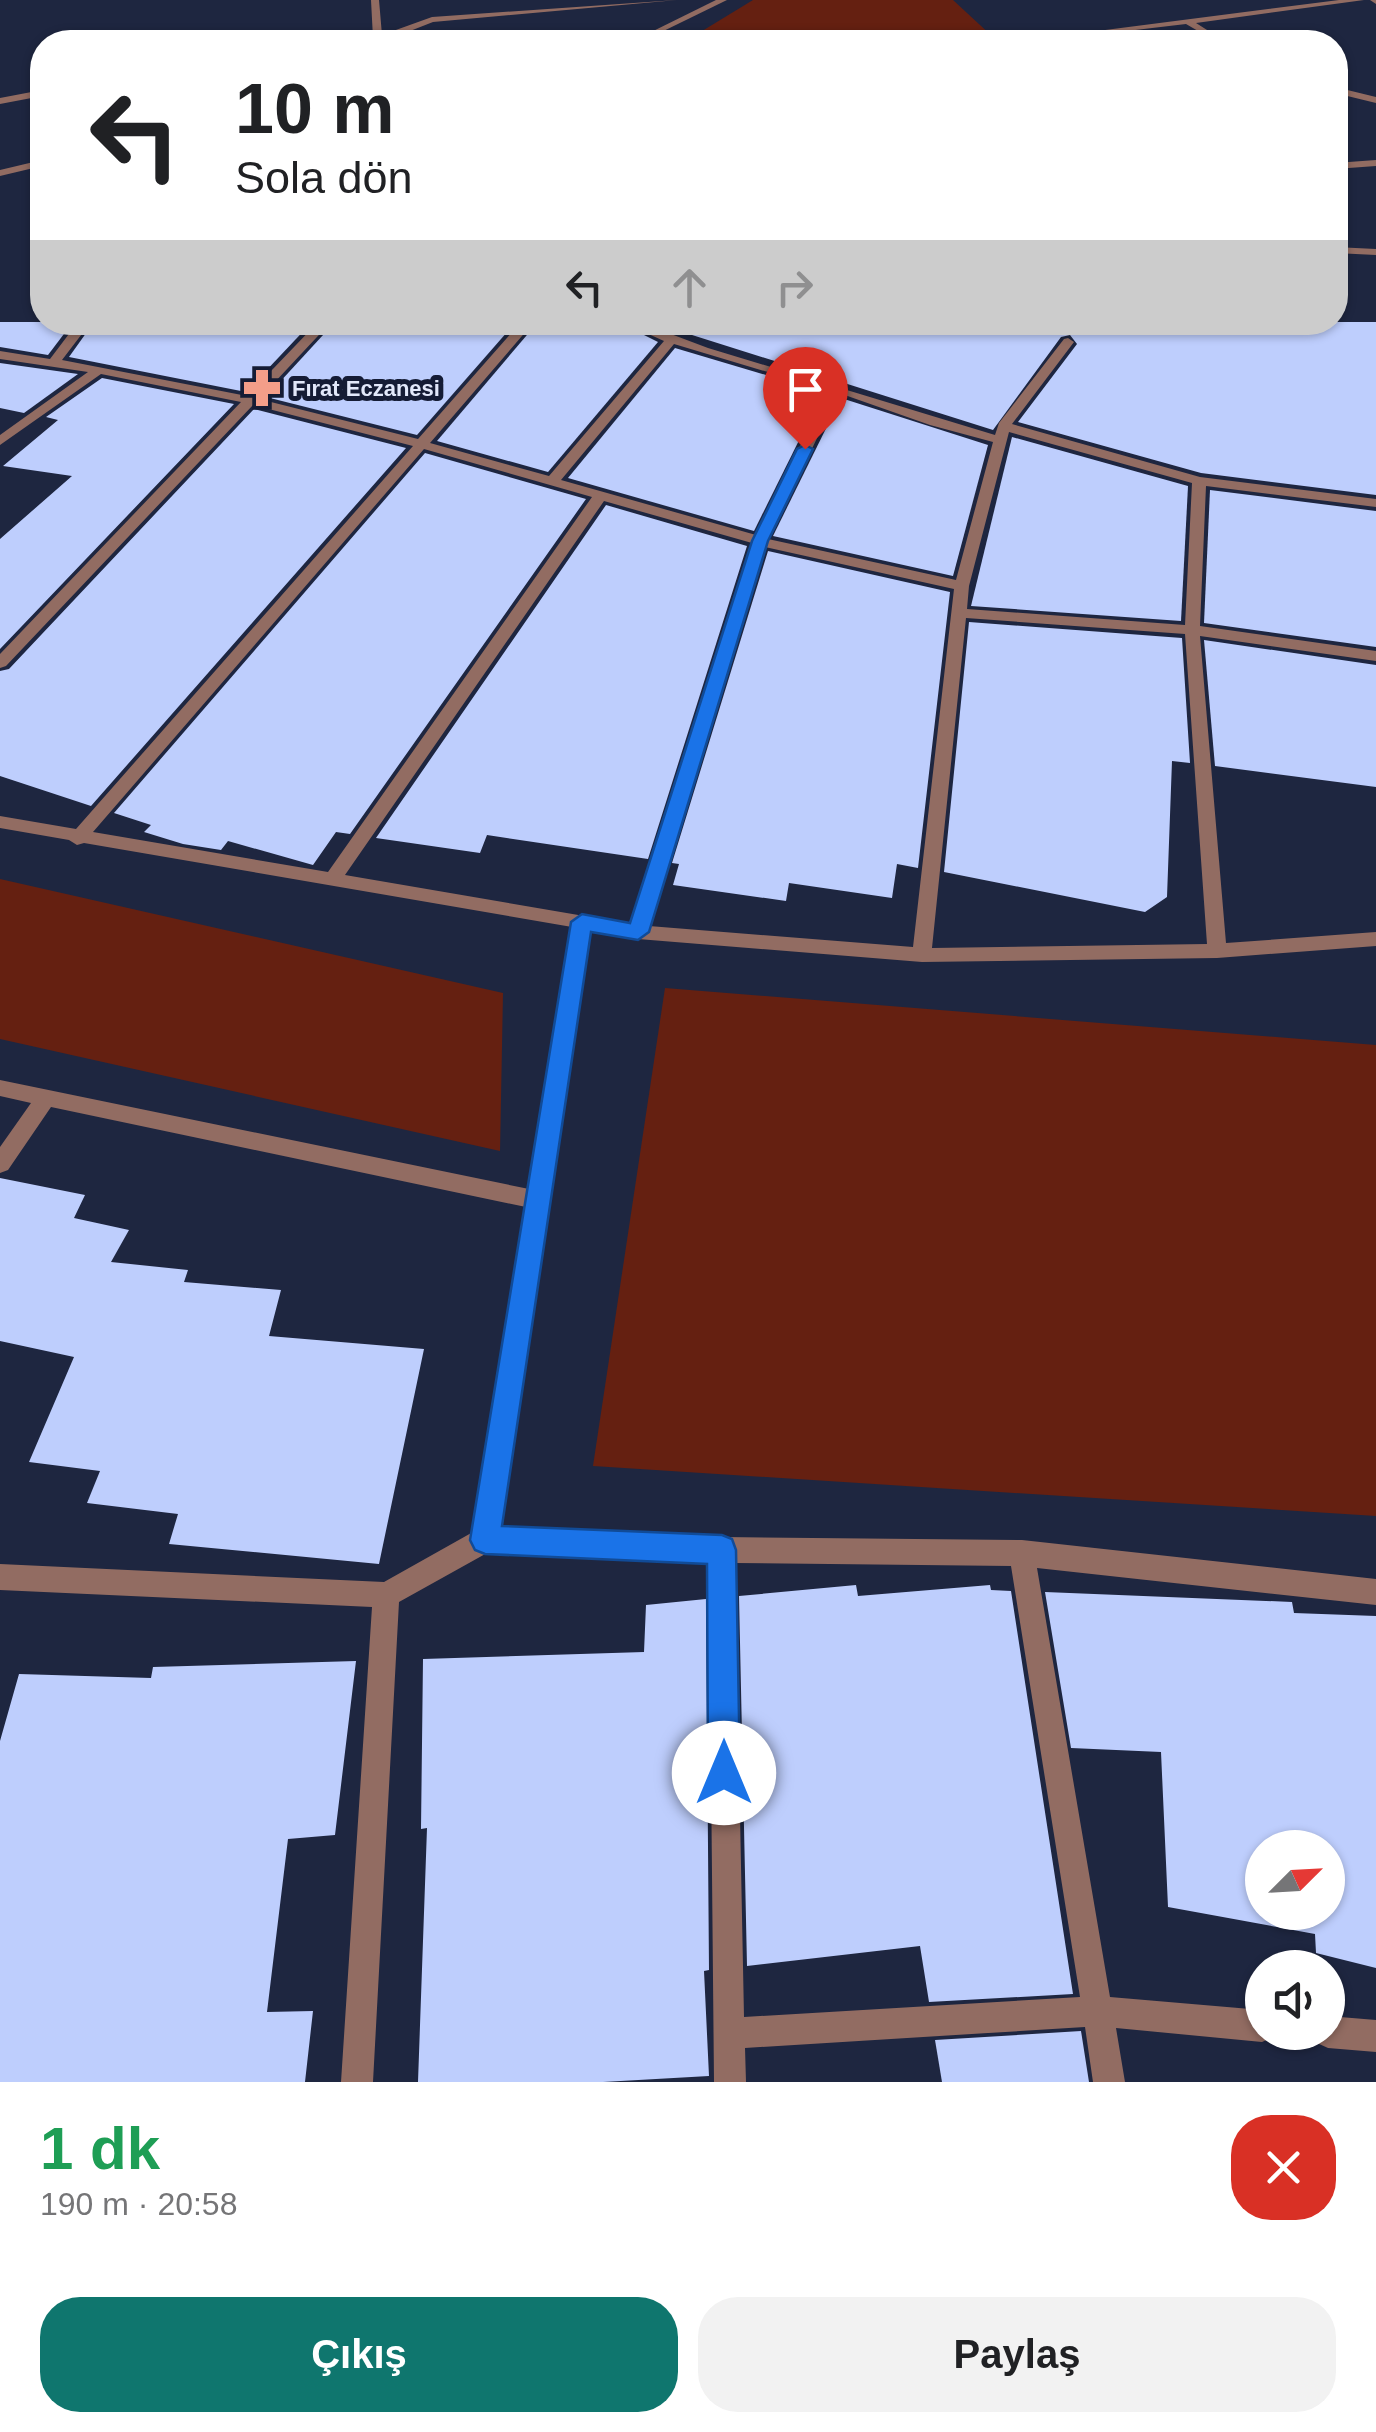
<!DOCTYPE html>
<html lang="tr">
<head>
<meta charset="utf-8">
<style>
	:root { --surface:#fff; --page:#f2f2f2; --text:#202124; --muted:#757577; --accent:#0f766e }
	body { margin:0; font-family:Arial,sans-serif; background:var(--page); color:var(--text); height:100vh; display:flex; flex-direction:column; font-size:38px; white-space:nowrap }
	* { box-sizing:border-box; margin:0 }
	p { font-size:32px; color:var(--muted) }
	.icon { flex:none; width:55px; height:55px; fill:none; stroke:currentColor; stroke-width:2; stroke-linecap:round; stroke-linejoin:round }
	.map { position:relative; height:2082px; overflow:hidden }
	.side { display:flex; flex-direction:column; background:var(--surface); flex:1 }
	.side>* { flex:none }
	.guide { position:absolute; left:30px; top:30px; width:1318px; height:305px; border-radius:40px; box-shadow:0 2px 8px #0004; background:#fff; color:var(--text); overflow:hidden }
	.needle { width:65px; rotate:66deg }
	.fabs { position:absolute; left:1245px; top:1830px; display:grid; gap:20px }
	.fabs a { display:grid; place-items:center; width:100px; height:100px; border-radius:50%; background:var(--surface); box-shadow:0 2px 8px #0004; font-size:50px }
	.pin { position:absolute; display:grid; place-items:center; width:85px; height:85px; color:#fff; margin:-102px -42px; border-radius:50% 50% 50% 0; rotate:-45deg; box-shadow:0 0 10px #0007 }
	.pin .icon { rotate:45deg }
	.me { position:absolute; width:110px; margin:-55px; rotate:0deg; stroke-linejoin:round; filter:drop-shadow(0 0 8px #0008) }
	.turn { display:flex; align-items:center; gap:35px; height:210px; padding:0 40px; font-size:45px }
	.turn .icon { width:130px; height:130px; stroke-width:2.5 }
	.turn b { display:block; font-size:70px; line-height:85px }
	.lanes { display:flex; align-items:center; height:95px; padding:0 40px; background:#0003; justify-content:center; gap:50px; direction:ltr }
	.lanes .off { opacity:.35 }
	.round { display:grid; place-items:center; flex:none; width:105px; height:105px; border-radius:40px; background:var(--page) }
	.head { display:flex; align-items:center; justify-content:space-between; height:170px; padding:0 40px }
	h1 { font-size:60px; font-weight:700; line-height:75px; color:#1e9e55 }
	.action { display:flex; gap:20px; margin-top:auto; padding:20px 40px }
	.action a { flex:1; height:115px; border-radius:40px; background:var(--accent); color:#fff; font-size:40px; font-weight:700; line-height:115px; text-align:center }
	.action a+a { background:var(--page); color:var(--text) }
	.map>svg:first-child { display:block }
	.green { fill:#652011 }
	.building { fill:#becefd; fill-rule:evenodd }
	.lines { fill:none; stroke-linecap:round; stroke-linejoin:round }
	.minor { fill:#926c62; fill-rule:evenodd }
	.tertiary { fill:#926c62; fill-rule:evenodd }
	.route { fill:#1a73e8; stroke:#114b97; stroke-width:2.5 }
	.labels { text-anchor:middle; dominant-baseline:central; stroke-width:10; stroke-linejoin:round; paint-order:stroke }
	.far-poi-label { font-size:22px; font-weight:bold; fill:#e2e8fa; stroke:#151c35; text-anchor:start }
</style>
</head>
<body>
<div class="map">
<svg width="1376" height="2082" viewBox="0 0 1376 2082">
	<rect width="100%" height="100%" fill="#1e2640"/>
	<g class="green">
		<polygon points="753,0 953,0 994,38 961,42 689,39"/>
		<polygon points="0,879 503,993 500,1151 0,1039"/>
		<polygon points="665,988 1376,1045 1376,1516 593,1466"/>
	</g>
	<g class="building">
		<polygon points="0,322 73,322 48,355 0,347"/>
		<polygon points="94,322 312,322 246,392 69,357"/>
		<polygon points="335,322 516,322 417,435 266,397"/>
		<polygon points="538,322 618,322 658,342 548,472 437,441"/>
		<polygon points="651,322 1376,322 1376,495 1201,473 1018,422 1077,344 1070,335 1061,337 993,430"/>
		<polygon points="675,348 823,392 754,531 568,478"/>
		<polygon points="0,363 78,374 24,413 0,408"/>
		<polygon points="102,378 234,404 0,649 0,539 72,476 3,466 58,420 46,417"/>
		<polygon points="841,398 988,445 953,576 773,536"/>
		<polygon points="254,409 406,448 91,806 0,776 0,671 9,669"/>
		<polygon points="1012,437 1188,486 1181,621 971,606"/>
		<polygon points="425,453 586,499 350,834 336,832 313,865 228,841 221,850 183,844 144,832 151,825 114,813"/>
		<polygon points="1210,490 1376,511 1376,647 1204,623"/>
		<polygon points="606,505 747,546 648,859 487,835 480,853 376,838"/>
		<polygon points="768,551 950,592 918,868 897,864 892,898 789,883 786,901 673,885 679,864 672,863"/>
		<polygon points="969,622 1182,638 1190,763 1172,761 1167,897 1145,912 944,872"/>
		<polygon points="1204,640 1376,665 1376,787 1215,766"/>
		<polygon points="0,1178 85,1195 74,1218 129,1230 111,1262 188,1270 184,1282 281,1290 269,1336 424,1349 379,1564 169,1544 178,1514 87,1503 100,1471 29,1462 74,1357 0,1341"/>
		<polygon points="856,1585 858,1596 990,1585 991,1590 1011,1591 1073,1994 929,2002 920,1946 747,1966 739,1596"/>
		<path d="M1045 1592 1292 1602 1294 1613 1376 1616V1968L1316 1953 1315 1934 1168 1907 1161 1752 1071 1748ZM1262 1848H1328V1912H1262Z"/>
		<polygon points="706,1599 709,1970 704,1971 709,2076 603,2082 418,2082 427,1828 421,1829 423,1659 644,1652 646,1605"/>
		<polygon points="356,1661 335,1835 288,1839 267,2012 313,2011 305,2082 0,2082 0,1741 19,1674 151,1678 153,1667"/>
		<polygon points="1081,2031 1089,2082 942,2082 935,2040"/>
	</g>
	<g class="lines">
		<g class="minor">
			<polygon points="371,0 379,0 382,35 432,17 677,0 433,22 382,42 368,42 373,38"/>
			<polygon points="716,0 727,0 641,42 631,42"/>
			<polygon points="1339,0 1364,0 1196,23 1226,42 1217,42 1186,24 1034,42 1012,42"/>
			<polygon points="1335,87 1376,97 1376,103 1335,93"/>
			<polygon points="42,90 42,96 0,104 0,98"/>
			<polygon points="42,160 42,166 0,176 0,170"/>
			<polygon points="1376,160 1376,166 1335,169 1335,163"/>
			<polygon points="1335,247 1376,249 1376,255 1335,253"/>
			<path d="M78 322H91L62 360 247 396 318 322H331L259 399 418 439 521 322H534L430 443 549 476 664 341 622 322H639L708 348 995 435 999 423 1064 339 1068 338 1074 342 1012 424 1200 477 1376 499V507L1206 486 1200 626 1376 651V661L1200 636 1226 943 1376 932V946L1217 958 922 962 638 939 590 931 500 1528 722 1537 1022 1540 1376 1579V1605L1037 1568 1110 1997 1262 2010V2032H1275L1273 2037 1262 2042 1116 2028 1125 2082H1093L1085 2027 745 2048 746 2082H714L709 1562 487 1553 399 1602 373 2082H341L372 1607 0 1590V1564L384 1582 473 1532 526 1207 51 1107 8 1170 0 1173V1147L31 1103 0 1096V1080L529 1189 572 927 84 843 77 845 69 840 0 828V816L76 829 413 446 253 405 6 666 0 668V654L241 402 101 374 0 445V435L88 372 0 359V351L50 359ZM674 344 828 390 756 535 561 480ZM839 393 930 425 993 442 956 580 768 539ZM1009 432 1192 483 1185 625 967 609 969 586ZM424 449 592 497 328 872 93 832ZM604 501 752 543 631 924 345 875ZM765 547 954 589 913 947 649 926ZM966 618 1185 634 1207 944 932 948ZM735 1563 1011 1566 1080 1997 744 2017Z"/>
			<polygon points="1328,2016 1376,2020 1376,2052 1328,2048 1317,2043 1313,2032 1328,2032"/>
		</g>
		<polygon class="tertiary" points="1370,0 1376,0 1376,4"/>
	</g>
	<polygon class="route" points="805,445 813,449 768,541 649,932 638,940 591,932 502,1526 722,1535 732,1539 736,1550 740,1773 735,1785 724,1789 713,1785 708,1773 707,1564 485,1554 475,1550 470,1540 571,922 582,914 630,923 752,541 797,449"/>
	<defs>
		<g id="pharmacy-bare" transform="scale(3)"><path d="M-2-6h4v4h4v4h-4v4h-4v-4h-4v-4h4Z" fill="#f49e89" stroke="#151c35" stroke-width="2.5" paint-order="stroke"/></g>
	</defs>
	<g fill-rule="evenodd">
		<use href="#pharmacy-bare" x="262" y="388"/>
	</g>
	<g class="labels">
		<g class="far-poi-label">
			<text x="292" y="388">Fırat Eczanesi</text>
		</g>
	</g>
</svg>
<div class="fabs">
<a><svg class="needle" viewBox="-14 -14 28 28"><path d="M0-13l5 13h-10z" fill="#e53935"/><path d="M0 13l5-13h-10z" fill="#757577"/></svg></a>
<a><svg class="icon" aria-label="sound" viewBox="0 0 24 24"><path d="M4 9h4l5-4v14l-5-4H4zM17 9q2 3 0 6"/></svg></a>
</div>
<div class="pin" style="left:805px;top:449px;background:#d93025"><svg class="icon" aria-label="arrive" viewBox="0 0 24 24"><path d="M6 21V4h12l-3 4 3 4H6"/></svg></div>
<svg class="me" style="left:724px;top:1773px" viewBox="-20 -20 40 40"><circle r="19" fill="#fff"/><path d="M0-13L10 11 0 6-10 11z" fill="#1a73e8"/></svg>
<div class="guide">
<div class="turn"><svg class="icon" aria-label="left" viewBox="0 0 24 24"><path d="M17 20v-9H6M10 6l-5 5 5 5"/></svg><div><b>10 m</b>Sola dön</div></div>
<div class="lanes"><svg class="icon" aria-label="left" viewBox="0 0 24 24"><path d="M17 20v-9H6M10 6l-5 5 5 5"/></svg><svg class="icon off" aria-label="ahead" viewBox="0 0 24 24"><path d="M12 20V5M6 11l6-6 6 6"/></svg><svg class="icon off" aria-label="right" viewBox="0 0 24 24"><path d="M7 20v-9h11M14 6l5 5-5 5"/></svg></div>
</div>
</div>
<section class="side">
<div class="head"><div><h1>1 dk</h1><p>190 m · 20:58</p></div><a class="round" style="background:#d93025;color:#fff"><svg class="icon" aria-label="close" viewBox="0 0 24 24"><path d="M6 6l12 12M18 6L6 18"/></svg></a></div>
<div class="action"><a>Çıkış</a><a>Paylaş</a></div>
</section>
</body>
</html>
